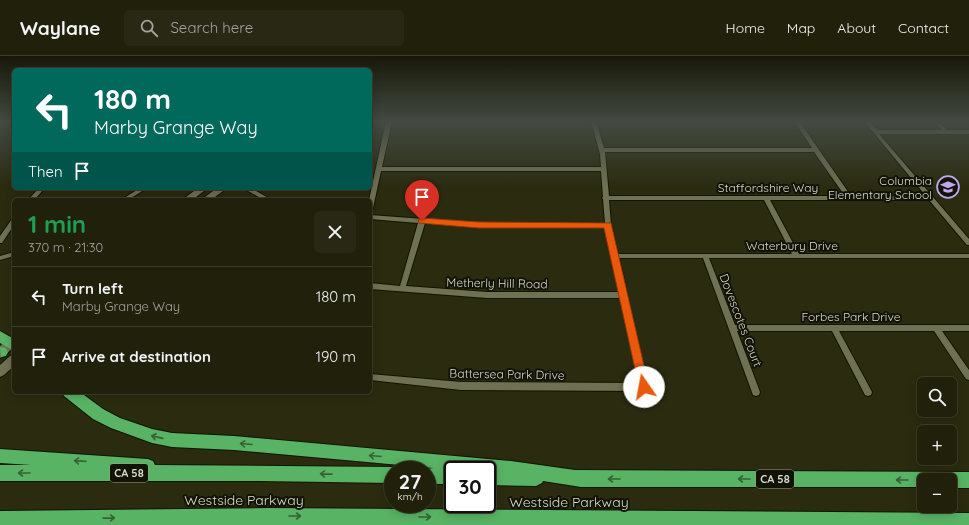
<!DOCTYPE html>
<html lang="en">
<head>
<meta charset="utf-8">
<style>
	:root { --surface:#20200b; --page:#282814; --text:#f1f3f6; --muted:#a2a39d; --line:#3d3e2c }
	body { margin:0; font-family:Quicksand,sans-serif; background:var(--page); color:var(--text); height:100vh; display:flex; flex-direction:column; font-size:15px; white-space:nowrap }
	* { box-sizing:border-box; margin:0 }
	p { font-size:13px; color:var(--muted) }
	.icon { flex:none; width:22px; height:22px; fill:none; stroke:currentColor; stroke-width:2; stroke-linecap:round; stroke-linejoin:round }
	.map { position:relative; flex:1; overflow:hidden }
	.panel { position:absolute; left:12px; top:142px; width:360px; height:196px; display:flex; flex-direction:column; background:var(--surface); border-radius:6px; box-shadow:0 2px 10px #0003,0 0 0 1px var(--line) }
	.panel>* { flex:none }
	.top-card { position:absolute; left:12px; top:12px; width:360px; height:122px; border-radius:6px; box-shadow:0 2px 10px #0003,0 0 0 1px var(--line); background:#00695c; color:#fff; overflow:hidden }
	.fabs { position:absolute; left:917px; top:321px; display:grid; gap:8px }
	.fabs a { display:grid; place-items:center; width:40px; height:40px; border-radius:6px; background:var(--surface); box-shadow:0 2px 10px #0003,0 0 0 1px var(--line); font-size:20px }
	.speed { position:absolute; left:384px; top:405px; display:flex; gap:8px; font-size:20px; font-weight:700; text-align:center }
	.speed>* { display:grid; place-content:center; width:52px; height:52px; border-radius:50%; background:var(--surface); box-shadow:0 2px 10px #0003,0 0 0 1px var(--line); line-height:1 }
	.speed small { font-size:10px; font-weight:400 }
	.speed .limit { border:2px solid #111; border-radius:6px; background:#fff; color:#111 }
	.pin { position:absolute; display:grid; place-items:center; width:34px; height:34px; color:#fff; margin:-41px -17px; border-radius:50% 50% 50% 0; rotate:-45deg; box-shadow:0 0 4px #0007 }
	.pin .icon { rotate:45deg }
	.me { position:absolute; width:44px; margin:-22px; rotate:348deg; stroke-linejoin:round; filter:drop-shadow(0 0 3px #0008) }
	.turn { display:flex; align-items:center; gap:14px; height:84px; padding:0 16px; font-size:18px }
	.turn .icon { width:52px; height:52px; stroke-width:2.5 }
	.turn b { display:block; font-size:28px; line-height:34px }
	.then { display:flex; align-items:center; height:38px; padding:0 16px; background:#0003; gap:8px; font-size:15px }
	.round { display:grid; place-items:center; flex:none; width:42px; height:42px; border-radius:6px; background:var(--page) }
	.summary { display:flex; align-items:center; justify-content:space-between; height:68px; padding:0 16px }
	h1 { font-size:24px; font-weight:700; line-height:30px; color:#1e9e55 }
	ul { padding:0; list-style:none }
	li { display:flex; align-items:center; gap:12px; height:60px; padding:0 16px; border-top:1px solid var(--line) }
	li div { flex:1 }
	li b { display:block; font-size:15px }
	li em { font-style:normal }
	header { display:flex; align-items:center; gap:24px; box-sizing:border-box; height:56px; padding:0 20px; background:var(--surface); border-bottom:1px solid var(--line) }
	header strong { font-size:19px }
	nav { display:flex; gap:22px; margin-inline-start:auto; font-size:14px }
	.search { width:280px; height:36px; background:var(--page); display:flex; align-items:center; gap:10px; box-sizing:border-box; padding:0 14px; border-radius:6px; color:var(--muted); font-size:15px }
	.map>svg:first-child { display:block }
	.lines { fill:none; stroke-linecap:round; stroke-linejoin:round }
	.minor-casing { stroke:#121400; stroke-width:2 }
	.secondary-casing { stroke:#121400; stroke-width:2 }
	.motorway-casing { stroke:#121400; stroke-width:2 }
	.minor { fill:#6e7152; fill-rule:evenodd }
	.secondary { fill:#6e7152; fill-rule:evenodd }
	.motorway { fill:#58b364; fill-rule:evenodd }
	.oneway { stroke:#356336 }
	.route { fill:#ea580c; stroke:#983908 }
	.labels { text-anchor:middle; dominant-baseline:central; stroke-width:4; stroke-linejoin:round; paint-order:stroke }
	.shield { fill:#121307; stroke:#9d9f90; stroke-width:1 }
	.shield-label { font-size:11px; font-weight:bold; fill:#d9dbcb }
	.poi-label { font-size:12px; fill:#d9dbcb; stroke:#121307; text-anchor:end }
	.street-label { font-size:12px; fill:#d9dbcb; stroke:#121307 }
	.near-street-label { font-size:14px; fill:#d9dbcb; stroke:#121307 }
</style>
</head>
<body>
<header>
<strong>Waylane</strong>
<div class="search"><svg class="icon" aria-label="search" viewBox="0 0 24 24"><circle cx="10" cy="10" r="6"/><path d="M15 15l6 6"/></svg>Search here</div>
<nav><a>Home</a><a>Map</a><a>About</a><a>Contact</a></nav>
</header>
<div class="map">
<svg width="969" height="469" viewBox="0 0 969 469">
	<rect width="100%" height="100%" fill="#2a2b0f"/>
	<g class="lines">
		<g class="minor-casing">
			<g id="minor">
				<path d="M386 65H392L382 111H601L600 98 591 65H596L604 92H812L794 65H799L851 140H926L864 65H869L877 74H942L933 65H938L947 74H969V78H879L969 183V189H967L929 144H770L799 198H969V202H709L735 269H969V275H942L969 314V324L966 323 934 275H839L872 336 871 339 868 340 865 339 832 275H737L760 336 759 339 756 340 753 339 703 202H619L648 331 647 333 644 335 461 334 370 324V318L461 326 639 327 621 242H487L370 233V227L400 230 418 167 370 163V159L479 167H605L603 143 602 142 603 141 601 115H381L373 152 370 154V144H369ZM605 96H814L845 140H609ZM609 144H764L792 198H618L611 169ZM425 167 479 171H605L619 236H487L406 230Z"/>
				<polygon points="39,132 45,132 34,144 28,144"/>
				<polygon points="140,132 147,132 128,144 121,144"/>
				<polygon points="243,132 251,132 272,144 264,144"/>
				<polygon points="14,162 14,169 2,187 0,187 0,180 12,163"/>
				<polygon points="14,196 14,200 0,204 0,200"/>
			</g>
		</g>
		<g class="secondary-casing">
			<g id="secondary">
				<polygon points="198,132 208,132 192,144 182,144"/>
				<polygon points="217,132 227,132 211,144 201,144"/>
				<polygon points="14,280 14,291 4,300 0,302 0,290 10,281"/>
				<polygon points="14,298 14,310 4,319 0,321 0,309 10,300"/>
			</g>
		</g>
		<g class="motorway-casing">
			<g id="motorway">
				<polygon points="0,275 14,283 14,295 0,287"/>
				<polygon points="0,291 6,292 8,296 6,300 1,301"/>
				<polygon points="62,336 80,336 103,353 120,362 152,373 172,377 234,380 511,405 575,414 969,416 969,432 950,432 950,424 924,424 924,431 581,431 543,425 542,427 536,430 487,429 487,414 453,414 453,428 427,428 427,414 423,414 433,412 234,394 172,391 152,387 111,372 93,363 64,340"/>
				<polygon points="0,393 148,403 153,405 155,409 393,411 399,414 393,414 393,427 259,425 0,425 0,409 31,409 0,407"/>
				<polygon points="268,452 969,457 969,469 0,469 0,455"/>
			</g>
		</g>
		<use href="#minor" class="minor"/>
		<use href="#secondary" class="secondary"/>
		<use href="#motorway" class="motorway"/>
	</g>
	<defs><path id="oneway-shaft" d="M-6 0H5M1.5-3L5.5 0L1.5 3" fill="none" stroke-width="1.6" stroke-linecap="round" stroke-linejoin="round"/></defs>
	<g class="oneway">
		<use href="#oneway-shaft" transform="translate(157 381) rotate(-167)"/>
		<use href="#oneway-shaft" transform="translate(246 388) rotate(-175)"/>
		<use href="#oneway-shaft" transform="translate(375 400) rotate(-175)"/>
		<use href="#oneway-shaft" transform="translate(80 405) rotate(-176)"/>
		<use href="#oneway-shaft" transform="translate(24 417) rotate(-180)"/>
		<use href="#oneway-shaft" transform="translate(326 418) rotate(-179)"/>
		<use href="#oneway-shaft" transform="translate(614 423) rotate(-180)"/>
		<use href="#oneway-shaft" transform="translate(744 423) rotate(-180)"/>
		<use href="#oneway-shaft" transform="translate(902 424) rotate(-180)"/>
		<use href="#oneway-shaft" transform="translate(295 460)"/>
		<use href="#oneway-shaft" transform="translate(425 461)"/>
		<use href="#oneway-shaft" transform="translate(109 462) rotate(-1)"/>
	</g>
	<linearGradient id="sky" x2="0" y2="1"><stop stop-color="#171808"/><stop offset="0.5" stop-color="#444a42"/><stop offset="1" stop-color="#444a42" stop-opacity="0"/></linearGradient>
	<rect width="969" height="131" fill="url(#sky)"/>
	<polygon class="route" points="422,162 479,166 611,167 649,331 648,334 644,336 640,334 639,331 604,172 479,172 419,167 418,165"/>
	<defs>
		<g id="school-ring" transform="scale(1.15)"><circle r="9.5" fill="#121307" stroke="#c4a7f1" stroke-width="1.5"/><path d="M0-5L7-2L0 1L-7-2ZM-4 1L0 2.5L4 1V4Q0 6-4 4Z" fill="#c4a7f1"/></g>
	</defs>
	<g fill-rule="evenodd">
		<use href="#school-ring" x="948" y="131"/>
	</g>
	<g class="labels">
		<g class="shield">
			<rect x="110" y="408" width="38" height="18" rx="3"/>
			<rect x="756" y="414" width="38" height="18" rx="3"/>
		</g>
		<g class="shield-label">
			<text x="129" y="417">CA 58</text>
			<text x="775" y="423">CA 58</text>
		</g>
		<g class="poi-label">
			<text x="932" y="124">Columbia<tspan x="932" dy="14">Elementary School</tspan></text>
		</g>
		<g class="street-label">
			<text x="768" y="131">Staffordshire Way</text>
			<text x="792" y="189">Waterbury Drive</text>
			<text transform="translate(497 227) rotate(1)">Metherly Hill Road</text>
			<text x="851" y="260">Forbes Park Drive</text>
			<text transform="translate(741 264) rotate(69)">Dovescotes Court</text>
			<text transform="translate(507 318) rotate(1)">Battersea Park Drive</text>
		</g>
		<g class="near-street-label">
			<text x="244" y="444">Westside Parkway</text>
			<text x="569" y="446">Westside Parkway</text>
		</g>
	</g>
</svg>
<div class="fabs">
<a><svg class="icon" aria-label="search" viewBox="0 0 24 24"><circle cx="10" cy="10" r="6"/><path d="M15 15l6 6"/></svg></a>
<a>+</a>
<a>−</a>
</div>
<div class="speed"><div>27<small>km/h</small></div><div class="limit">30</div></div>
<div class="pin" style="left:422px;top:165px;background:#d93025"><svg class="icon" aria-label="arrive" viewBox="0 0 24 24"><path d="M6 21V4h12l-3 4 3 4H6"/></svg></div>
<svg class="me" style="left:644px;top:331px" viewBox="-20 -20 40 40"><circle r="19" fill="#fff"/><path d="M0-13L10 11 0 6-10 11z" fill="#ea580c"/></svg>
<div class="top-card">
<div class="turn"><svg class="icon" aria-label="left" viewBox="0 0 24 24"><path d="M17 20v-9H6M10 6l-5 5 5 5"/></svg><div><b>180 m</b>Marby Grange Way</div></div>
<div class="then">Then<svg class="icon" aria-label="arrive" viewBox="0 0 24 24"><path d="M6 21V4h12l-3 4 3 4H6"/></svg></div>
</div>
<section class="panel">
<div class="summary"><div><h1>1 min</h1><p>370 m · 21:30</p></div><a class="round"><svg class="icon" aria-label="close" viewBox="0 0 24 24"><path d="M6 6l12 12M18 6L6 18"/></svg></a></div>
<ul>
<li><svg class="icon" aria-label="left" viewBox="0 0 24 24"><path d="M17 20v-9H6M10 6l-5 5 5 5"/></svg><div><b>Turn left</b><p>Marby Grange Way</p></div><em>180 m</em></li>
<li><svg class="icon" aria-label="arrive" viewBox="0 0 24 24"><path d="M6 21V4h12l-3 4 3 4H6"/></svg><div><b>Arrive at destination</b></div><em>190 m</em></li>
</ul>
</section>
</div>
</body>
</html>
